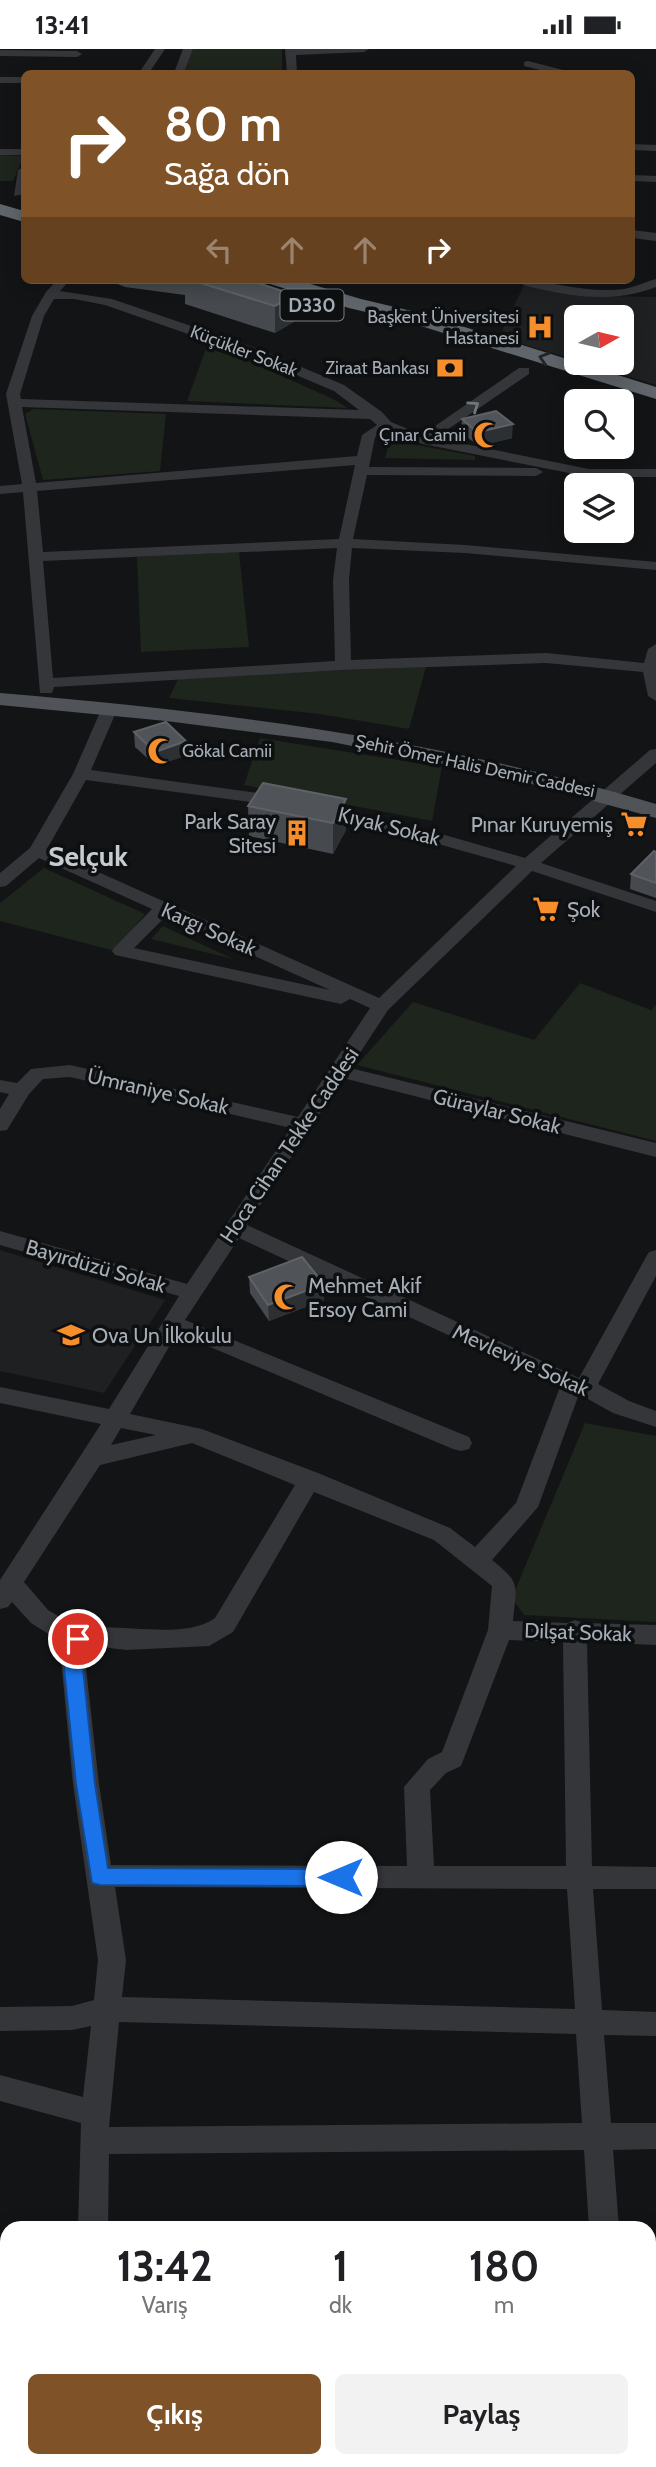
<!DOCTYPE html>
<html lang="tr">
<head>
<meta charset="utf-8">
<style>
	:root { --surface:#fff; --page:#f2f2f2; --text:#202124; --muted:#757577; --accent:#805227 }
	body { margin:0; font-family:Cabin,sans-serif; background:var(--page); color:var(--text); height:100vh; display:flex; flex-direction:column; font-size:26px; white-space:nowrap }
	* { box-sizing:border-box; margin:0 }
	p { font-size:23px; color:var(--muted) }
	.icon { flex:none; width:38px; height:38px; fill:none; stroke:currentColor; stroke-width:2; stroke-linecap:round; stroke-linejoin:round }
	.map { position:relative; flex:1; overflow:hidden }
	.drawer { position:absolute; left:0px; top:2172px; width:656px; height:247px; display:flex; flex-direction:column; background:var(--surface); border-radius:21px 21px 0 0; box-shadow:0 4px 18px #0003 }
	.drawer>* { flex:none }
	.banner { position:absolute; left:21px; top:21px; width:614px; height:214px; border-radius:10px; box-shadow:0 4px 18px #0003; background:#805227; color:#fff; overflow:hidden }
	.needle { width:46px; rotate:82deg }
	.fabs { position:absolute; left:564px; top:256px; display:grid; gap:14px }
	.fabs a { display:grid; place-items:center; width:70px; height:70px; border-radius:10px; background:var(--surface); box-shadow:0 4px 18px #0003; font-size:35px }
	.pin { position:absolute; display:grid; place-items:center; width:60px; height:60px; color:#fff; margin:-30px; border:4px solid #fff; border-radius:50%; box-shadow:0 2px 7px #0007 }
	.me { position:absolute; width:77px; margin:-38px; rotate:270deg; stroke-linejoin:round; filter:drop-shadow(0 0 5px #0008) }
	.turn { display:flex; align-items:center; gap:24px; height:147px; padding:0 28px; font-size:32px }
	.turn .icon { width:91px; height:91px; stroke-width:2.5 }
	.turn b { display:block; font-size:49px; line-height:60px }
	.lanes { display:flex; align-items:center; height:66px; padding:0 28px; background:#0003; justify-content:center; gap:35px; direction:ltr }
	.lanes .off { opacity:.35 }
	.eta { display:flex; justify-content:space-evenly; align-items:center; height:119px; text-align:center }
	.eta b { font-size:42px; font-weight:700; line-height:49px }
	.button { display:flex; gap:14px; margin-top:auto; padding:14px 28px }
	.button a { flex:1; height:80px; border-radius:10px; background:var(--accent); color:#fff; font-size:28px; font-weight:700; line-height:80px; text-align:center }
	.button a+a { background:var(--page); color:var(--text) }
	.status { display:flex; justify-content:space-between; align-items:center; height:49px; padding:0 35px; background:var(--surface); direction:ltr }
	.status svg { height:19px; fill:currentColor }
	.map>svg:first-child { display:block }
	.built { fill:#1f2022 }
	.green { fill:#1e251d }
	.lines { fill:none; stroke-linecap:round; stroke-linejoin:round }
	.minor { fill:#34363a; fill-rule:evenodd }
	.major { fill:#505459; fill-rule:evenodd }
	.highway { fill:#60656b; fill-rule:evenodd }
	.wall { fill:#46494d }
	.shaded-wall { fill:#2d3032 }
	.building { fill:#505458; stroke:#5e6267; stroke-width:2 }
	.oneway { stroke:#222427 }
	.oneway2 { stroke:#72777e }
	.route { fill:#1a73e8; stroke:#114b97; stroke-width:2 }
	.labels { text-anchor:middle; dominant-baseline:central; stroke-width:7; stroke-linejoin:round; paint-order:stroke }
	.far-poi-label { font-size:18px; fill:#a5adb6; stroke:#0e0f10; text-anchor:end }
	.far-street-label { font-size:18px; fill:#a5adb6; stroke:#0e0f10 }
	.shield { fill:#0e0f10; stroke:#787e84; stroke-width:2 }
	.shield-label { font-size:19px; font-weight:bold; fill:#a5adb6 }
	.poi-label { font-size:21px; fill:#a5adb6; stroke:#0e0f10; text-anchor:start }
	.street-label { font-size:21px; fill:#a5adb6; stroke:#0e0f10 }
	.district-label { font-size:28px; font-weight:bold; fill:#c6cbd2; stroke:#0e0f10 }
</style>
</head>
<body>
<div class="status"><b>13:41</b><svg viewBox="0 0 49 12"><path d="M0 12V9h3v3zM5 12V6h3v6zM10 12V3h3v9zM15 12V0h3v12zM26 1h20v11H26zM47 4h2v5h-2z"/></svg></div>
<div class="map">
<svg width="656" height="2418" viewBox="0 0 656 2418">
	<rect width="100%" height="100%" fill="#131415"/>
	<g class="built">
		<polygon points="524,236 603,247 656,248 656,336 582,313 621,313 621,268 576,268 576,311 499,288"/>
		<polygon points="0,1201 165,1251 104,1344 0,1322"/>
	</g>
	<g class="green">
		<polygon points="193,0 282,0 282,23 193,24 185,22"/>
		<polygon points="0,106 24,107 13,132 0,132"/>
		<polygon points="208,294 333,350 348,359 187,352"/>
		<polygon points="33,360 166,365 160,422 43,431 25,365"/>
		<polygon points="390,391 475,407 475,411 385,409"/>
		<polygon points="239,503 249,598 141,603 137,508"/>
		<polygon points="426,618 409,680 320,665 169,649 179,628"/>
		<polygon points="260,689 442,718 432,772 244,736"/>
		<polygon points="44,819 145,865 115,902 0,872 0,854"/>
		<polygon points="163,877 233,910 151,890"/>
		<polygon points="580,934 651,961 656,956 656,1092 357,1016 413,953 534,991"/>
		<polygon points="585,1374 656,1387 656,1573 524,1566 512,1549"/>
	</g>
	<g class="lines">
		<g class="minor">
			<polygon points="155,0 165,0 149,24 139,24"/>
			<polygon points="183,0 193,0 184,24 174,24"/>
			<polygon points="285,0 369,0 364,3 296,6 297,24 287,24"/>
			<polygon points="0,1 77,2 82,5 77,8 0,7"/>
			<polygon points="528,12 567,22 568,24 552,24 524,17 524,13"/>
			<rect x="0" y="28" width="24" height="6"/>
			<polygon points="632,95 656,96 656,102 632,101"/>
			<rect x="0" y="100" width="24" height="6"/>
			<polygon points="24,118 24,145 14,147 18,121"/>
			<polygon points="632,126 656,127 656,133 632,132"/>
			<polygon points="632,181 656,184 656,192 632,189"/>
			<path d="M656 230V238C618 253 579 249 540 240 531 238 521 236 514 231 551 231 586 245 624 240 635 238 645 233 656 230Z"/>
			<path d="M57 231H70L60 242 112 250 261 301 344 336 382 363 391 373 422 386 519 319H529V325L435 389 589 420H656V428H576L569 424 423 395 387 381 375 388 369 418 536 419 543 423 536 427 367 426 353 490 465 496 656 513V521L465 504 352 499 349 531 351 611 546 604 644 614 648 600 656 595V652L648 647 643 623 546 614 343 621 54 638 52 644H40L23 443 0 445V437L22 435 6 345 32 267 46 243ZM54 250H74L105 256 251 307 334 342 359 361 21 350 20 345 44 267ZM22 358 370 370 377 376 362 386 357 407 36 434ZM355 416 339 490 43 503 37 442ZM337 499 333 531 335 612 53 629 43 512Z"/>
			<path d="M109 656 117 661 91 721 280 747 289 752 280 757 86 731 47 800 379 949 516 817 399 784 312 764 309 760 312 756 318 755 410 776 525 809 650 701 656 700V714L541 814 656 852V863L532 822 388 961 350 1019 656 1094V1108L343 1029 247 1176 579 1329 646 1208 649 1203 656 1201V1227L598 1335 629 1352 656 1362V1378L613 1364 579 1345 538 1458 492 1511C522 1535 516 1536 513 1572L568 1574 575 1571 583 1574 656 1576V1596L587 1593 592 1817 656 1818V1840H593L602 1961 656 1963V1987L604 1986 611 2074H656V2100L613 2101 619 2179H589L584 2101 109 2105 108 2179H78L81 2074 0 2052V2026L83 2048 91 1977 72 1981 0 1982V1958L72 1957 94 1951 98 1911 73 1735 60 1600 63 1594 31 1574 12 1553 8 1558 0 1560V1531L101 1375 0 1354V1338L109 1360 179 1247 0 1196V1182L187 1235 291 1079 70 1028 43 1030 29 1045 7 1081 0 1082V1060L9 1045 0 1043V1031L17 1034 31 1020 70 1016 298 1068 370 959 350 950 341 955 115 906 112 902 115 898 152 860 39 809 6 837 0 838V824L30 799 73 725 101 661ZM166 867 330 941 134 899ZM239 1189 560 1338 516 1454 475 1498 450 1479 318 1424 202 1380 130 1365 177 1284 453 1400 461 1402 469 1400 472 1394 469 1388 185 1271ZM121 1379 156 1386 111 1396ZM192 1394 295 1436 215 1569C184 1592 118 1573 80 1580L48 1561 24 1533 100 1416ZM314 1443 434 1491 492 1537 488 1581 442 1703 428 1710 404 1738 407 1817 111 1816 99 1735 84 1601 94 1597 126 1601 209 1597 233 1583ZM509 1591 563 1593 566 1817H434L430 1741 446 1724 461 1717ZM115 1838 567 1840 575 1960 122 1948 126 1911ZM119 1973 576 1985 582 2074 109 2078Z"/>
			<rect x="649" y="2255" width="7" height="30"/>
			<rect x="74" y="2412" width="32" height="6"/>
			<polygon points="283,2412 418,2412 421,2418 286,2418"/>
			<rect x="610" y="2412" width="32" height="6"/>
		</g>
		<path class="major" d="M0 644C225 663 438 690 656 755V769L495 725 332 693 166 672 0 656Z"/>
		<g class="highway">
			<polygon points="0,155 24,162 24,173 0,166"/>
			<polygon points="268,231 297,231 361,250 420,264 656,338 656,350 408,273 349,259 270,235"/>
		</g>
	</g>
	<g class="wall">
		<polygon points="108,231 248,231 295,246 295,272 275,284 185,255 185,246 125,238"/>
		<polygon points="462,370 512,389 483,396 475,394 461,384"/>
		<polygon points="134,683 186,692 187,706 156,717 135,698"/>
		<polygon points="263,734 346,781 333,805 249,787 248,757"/>
		<polygon points="656,803 656,849 630,840 631,825"/>
		<polygon points="249,1228 324,1251 269,1272 250,1244"/>
	</g>
	<g class="shaded-wall">
		<polygon points="295,246 295,272 275,284 275,257"/>
		<polygon points="513,375 512,389 483,396 483,382"/>
		<polygon points="186,692 187,706 156,717 155,703"/>
		<polygon points="346,750 346,781 333,805 333,774"/>
		<polygon points="324,1235 324,1251 269,1272 268,1256"/>
	</g>
	<g class="building">
		<polygon points="191,231 248,231 295,246 275,257"/>
		<polygon points="496,362 513,375 483,382 475,381 462,370"/>
		<polygon points="166,673 186,692 155,703 134,683"/>
		<polygon points="263,734 346,750 333,774 248,757"/>
		<polygon points="654,802 656,803 656,834 631,825"/>
		<polygon points="302,1208 324,1235 268,1256 249,1228"/>
	</g>
	<defs><path id="oneway-chevron" d="M-2-3.5L2.5 0L-2 3.5" fill="none" stroke-width="1.6" stroke-linecap="round" stroke-linejoin="round" transform="scale(1.75)"/></defs>
	<use class="oneway" href="#oneway-chevron" transform="translate(544 309) rotate(-163)"/>
	<use class="oneway2" href="#oneway-chevron" transform="translate(474 357) rotate(-34)"/>
	<polygon class="route" points="78,1583 84,1585 87,1590 81,1600 95,1735 108,1819 341,1820 348,1822 351,1828 348,1834 341,1837 100,1836 92,1834 76,1735 62,1600 71,1585"/>
	<defs>
		<g id="hospital-bare" transform="scale(2.1)"><path d="M-5-5h3v3.5h4V-5h3V5h-3V1.5h-4V5h-3Z" fill="#f68e2b" stroke="#0e0f10" stroke-width="2.5" paint-order="stroke"/></g>
		<g id="bank-bare" transform="scale(2.1)"><path d="M-6-4H6V4H-6ZM0-2.3a2.3 2.3 0 1 0 0 4.6a2.3 2.3 0 1 0 0-4.6Z" fill="#f68e2b" stroke="#0e0f10" stroke-width="2.5" paint-order="stroke"/></g>
		<g id="mosque-bare" transform="scale(2.1)"><path d="M3.5-4.9A6 6 0 1 0 3.5 4.9A5 5 0 1 1 3.5-4.9Z" fill="#f68e2b" stroke="#0e0f10" stroke-width="2.5" paint-order="stroke"/></g>
		<g id="supermarket-bare" transform="scale(2.1)"><path d="M-6-5.5h2.5l.6 2H6L4.5 2H-2.5L-4.4-4H-6ZM-1.5 3.2a1.3 1.3 0 1 0 .1 0ZM3 3.2a1.3 1.3 0 1 0 .1 0Z" fill="#f68e2b" stroke="#0e0f10" stroke-width="2.5" paint-order="stroke"/></g>
		<g id="building-bare" transform="scale(2.1)"><path d="M-4-6H4V6H1V3H-1V6H-4ZM-2.5-4.3h1.7v1.8h-1.7ZM.8-4.3h1.7v1.8H.8ZM-2.5-1h1.7V.8h-1.7ZM.8-1h1.7V.8H.8Z" fill="#f68e2b" stroke="#0e0f10" stroke-width="2.5" paint-order="stroke"/></g>
		<g id="school-bare" transform="scale(2.1)"><path d="M0-5L7-2L0 1L-7-2ZM-4 1L0 2.5L4 1V4Q0 6-4 4Z" fill="#f68e2b" stroke="#0e0f10" stroke-width="2.5" paint-order="stroke"/></g>
	</defs>
	<g fill-rule="evenodd">
		<use href="#hospital-bare" x="540" y="278"/>
		<use href="#bank-bare" x="450" y="319"/>
		<use href="#mosque-bare" x="487" y="386"/>
		<use href="#mosque-bare" x="161" y="702"/>
		<use href="#supermarket-bare" x="634" y="775"/>
		<use href="#building-bare" x="297" y="784"/>
		<use href="#supermarket-bare" x="546" y="860"/>
		<use href="#mosque-bare" x="287" y="1248"/>
		<use href="#school-bare" x="71" y="1286"/>
	</g>
	<g class="labels">
		<g class="far-poi-label">
			<text x="519" y="268">Başkent Üniversitesi<tspan x="519" dy="21">Hastanesi</tspan></text>
			<text x="429" y="319">Ziraat Bankası</text>
			<text x="466" y="386">Çınar Camii</text>
			<text x="182" y="702" text-anchor="start">Gökal Camii</text>
		</g>
		<g class="far-street-label">
			<text transform="translate(244 302) rotate(21)">Küçükler Sokak</text>
			<text transform="translate(475 717) rotate(12)">Şehit Ömer Halis Demir Caddesi</text>
		</g>
		<rect class="shield" x="280.5" y="240.5" width="63" height="31" rx="5"/>
		<g class="shield-label">
			<text x="312" y="256">D330</text>
		</g>
		<g class="poi-label">
			<text x="276" y="772" text-anchor="end">Park Saray<tspan x="276" dy="24">Sitesi</tspan></text>
			<text x="613" y="775" text-anchor="end">Pınar Kuruyemiş</text>
			<text x="567" y="860">Şok</text>
			<text x="308" y="1236">Mehmet Akif<tspan x="308" dy="24">Ersoy Cami</tspan></text>
			<text x="92" y="1286">Ova Un İlkokulu</text>
		</g>
		<g class="street-label">
			<text transform="translate(389 777) rotate(14)">Kıyak Sokak</text>
			<text transform="translate(209 880) rotate(24)">Kargı Sokak</text>
			<text transform="translate(158 1042) rotate(13)">Ümraniye Sokak</text>
			<text transform="translate(497 1062) rotate(14)">Güraylar Sokak</text>
			<text transform="translate(289 1096) rotate(-56)">Hoca Cihan Tekke Caddesi</text>
			<text transform="translate(96 1217) rotate(16)">Bayırdüzü Sokak</text>
			<text transform="translate(521 1311) rotate(24)">Mevleviye Sokak</text>
			<text transform="translate(578 1583) rotate(2)">Dilşat Sokak</text>
		</g>
		<g class="district-label">
			<text x="88" y="807">Selçuk</text>
		</g>
	</g>
</svg>
<div class="fabs">
<a><svg class="needle" viewBox="-14 -14 28 28"><path d="M0-13l5 13h-10z" fill="#e53935"/><path d="M0 13l5-13h-10z" fill="#757577"/></svg></a>
<a><svg class="icon" aria-label="search" viewBox="0 0 24 24"><circle cx="10" cy="10" r="6"/><path d="M15 15l6 6"/></svg></a>
<a><svg class="icon" aria-label="layers" viewBox="0 0 24 24"><path d="M12 4l9 5-9 5-9-5zM3 14l9 5 9-5"/></svg></a>
</div>
<div class="pin" style="left:78px;top:1590px;background:#d93025"><svg class="icon" aria-label="arrive" viewBox="0 0 24 24"><path d="M6 21V4h12l-3 4 3 4H6"/></svg></div>
<svg class="me" style="left:341px;top:1828px" viewBox="-20 -20 40 40"><circle r="19" fill="#fff"/><path d="M0-13L10 11 0 6-10 11z" fill="#1a73e8"/></svg>
<div class="banner">
<div class="turn"><svg class="icon" aria-label="right" viewBox="0 0 24 24"><path d="M7 20v-9h11M14 6l5 5-5 5"/></svg><div><b>80 m</b>Sağa dön</div></div>
<div class="lanes"><svg class="icon off" aria-label="left" viewBox="0 0 24 24"><path d="M17 20v-9H6M10 6l-5 5 5 5"/></svg><svg class="icon off" aria-label="ahead" viewBox="0 0 24 24"><path d="M12 20V5M6 11l6-6 6 6"/></svg><svg class="icon off" aria-label="ahead" viewBox="0 0 24 24"><path d="M12 20V5M6 11l6-6 6 6"/></svg><svg class="icon" aria-label="right" viewBox="0 0 24 24"><path d="M7 20v-9h11M14 6l5 5-5 5"/></svg></div>
</div>
<section class="drawer">
<div class="eta">
<div><b>13:42</b><p>Varış</p></div>
<div><b>1</b><p>dk</p></div>
<div><b>180</b><p>m</p></div>
</div>
<div class="button"><a>Çıkış</a><a>Paylaş</a></div>
</section>
</div>
</body>
</html>
